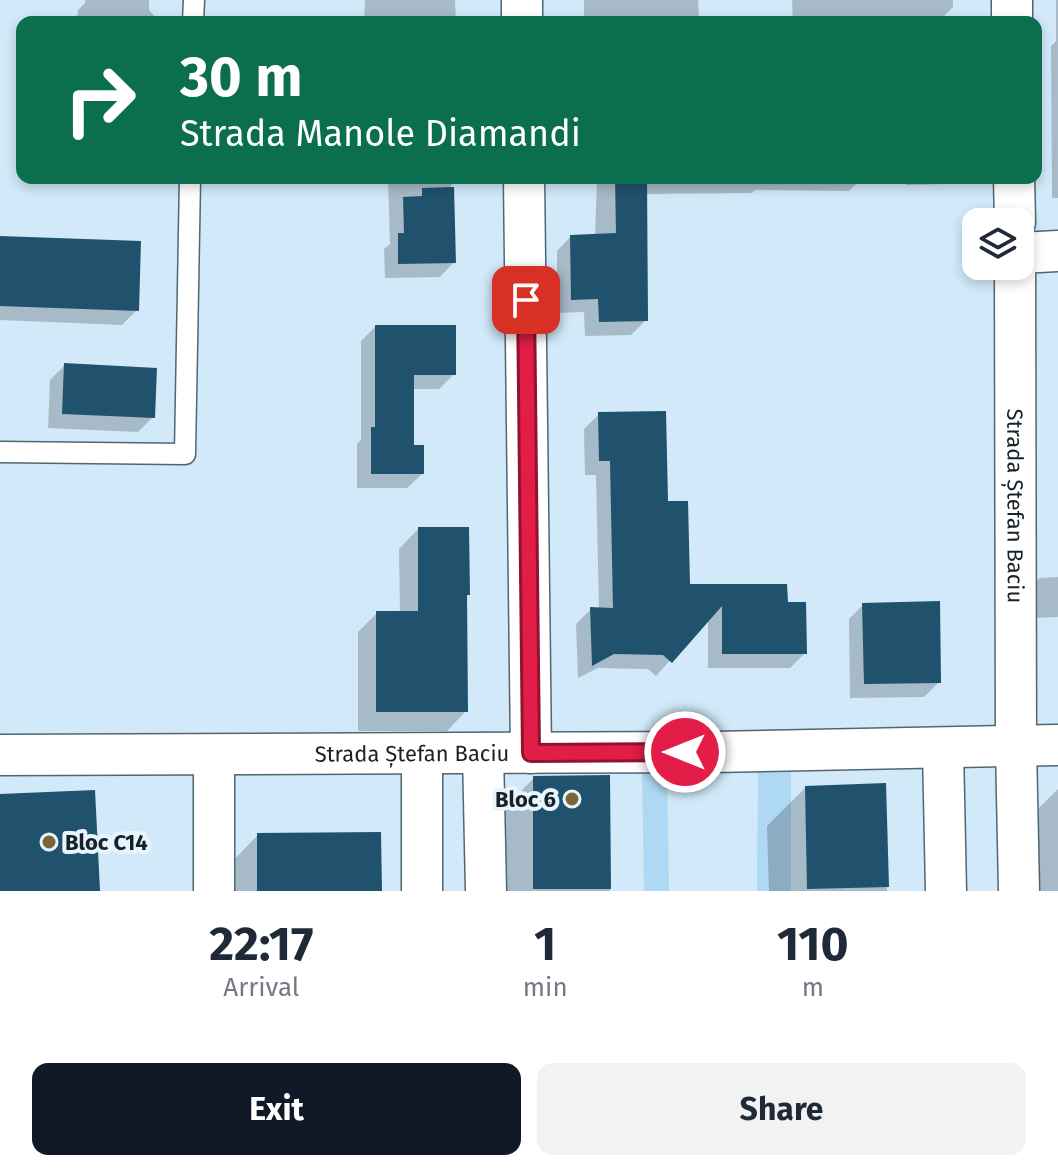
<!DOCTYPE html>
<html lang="en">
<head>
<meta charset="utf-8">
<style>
	:root { --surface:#fff; --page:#f2f2f3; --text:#1f2937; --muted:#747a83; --accent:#111827 }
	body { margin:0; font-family:"Fira Sans",sans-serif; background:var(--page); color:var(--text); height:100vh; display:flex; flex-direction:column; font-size:30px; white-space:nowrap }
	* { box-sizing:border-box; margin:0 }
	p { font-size:26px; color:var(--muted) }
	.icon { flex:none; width:44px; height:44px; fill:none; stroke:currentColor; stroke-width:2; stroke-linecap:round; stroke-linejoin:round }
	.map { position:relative; height:891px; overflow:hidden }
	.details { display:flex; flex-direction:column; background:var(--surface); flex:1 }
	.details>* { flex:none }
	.guide { position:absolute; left:16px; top:16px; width:1026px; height:168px; border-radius:16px; box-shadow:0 4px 12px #0003; background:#0b6e4f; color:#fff; overflow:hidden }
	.controls { position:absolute; left:962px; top:208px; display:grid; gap:16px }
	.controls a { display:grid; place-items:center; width:72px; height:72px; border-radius:16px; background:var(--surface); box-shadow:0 4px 12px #0003; font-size:40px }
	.pin { position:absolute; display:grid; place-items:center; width:68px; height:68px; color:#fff; margin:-34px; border-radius:16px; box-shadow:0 4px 12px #0006 }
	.me { position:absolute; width:88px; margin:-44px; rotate:270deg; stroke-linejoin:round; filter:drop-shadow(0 0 6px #0008) }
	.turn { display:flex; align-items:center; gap:28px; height:168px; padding:0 32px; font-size:36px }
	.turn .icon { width:104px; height:104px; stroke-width:2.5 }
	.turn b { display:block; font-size:56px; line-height:68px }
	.eta { display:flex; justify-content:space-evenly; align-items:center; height:136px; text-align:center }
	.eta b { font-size:48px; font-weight:700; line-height:56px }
	.button { display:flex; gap:16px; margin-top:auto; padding:16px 32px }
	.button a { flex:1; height:92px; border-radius:16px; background:var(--accent); color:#fff; font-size:32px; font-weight:700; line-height:92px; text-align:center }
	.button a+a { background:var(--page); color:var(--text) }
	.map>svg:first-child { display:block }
	.green { fill:#aed8f3 }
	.shadow { fill:#0003 }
	.building { fill:#20516d }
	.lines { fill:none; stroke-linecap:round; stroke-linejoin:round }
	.service-casing { stroke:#516673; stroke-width:23 }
	.minor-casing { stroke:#516673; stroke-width:43 }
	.service { stroke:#fff; stroke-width:20 }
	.minor { stroke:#fff; stroke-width:40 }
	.route-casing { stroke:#92132f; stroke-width:20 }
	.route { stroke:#e11d48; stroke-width:14 }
	.poi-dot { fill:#7b6635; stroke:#e7f5ff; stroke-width:3 }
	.labels { text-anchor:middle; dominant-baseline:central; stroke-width:8; stroke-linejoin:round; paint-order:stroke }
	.street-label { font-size:22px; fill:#182127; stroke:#e7f5ff }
	.poi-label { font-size:22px; font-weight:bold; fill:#182127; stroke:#e7f5ff; text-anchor:end }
</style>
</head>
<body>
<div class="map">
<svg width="1058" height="891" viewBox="0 0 1058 891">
	<rect width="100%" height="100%" fill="#d1e9f9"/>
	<g class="green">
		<polygon points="758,769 791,770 791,891 757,891"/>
		<polygon points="642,771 667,771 669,891 644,891"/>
	</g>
	<g class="shadow">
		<polygon points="85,0 149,0 149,10 157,19 157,22 77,22 78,10 85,3"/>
		<polygon points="365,0 455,0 456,22 364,22"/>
		<polygon points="584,0 698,0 699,16 693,22 584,22"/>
		<polygon points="792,0 953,0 953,7 938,22 893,22 893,17 854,18 850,22 793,22"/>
		<polygon points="1056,0 1058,0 1058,198 1052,198 1051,46 1056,41"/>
		<polygon points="388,178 451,178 454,262 440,277 385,278 384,249 390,244"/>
		<polygon points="597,178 862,178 849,191 755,190 752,193 645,194 646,320 631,335 585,336 584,312 557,313 557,251 571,236 595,236"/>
		<polygon points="906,178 952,178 946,184 906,185"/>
		<polygon points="0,238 137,310 122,325 0,320"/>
		<polygon points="375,327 454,374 439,389 412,389 412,447 422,474 407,488 357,488 357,444 361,440 361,341"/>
		<polygon points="65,365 153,417 138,432 48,428 50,380"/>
		<polygon points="599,414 666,504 688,586 786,604 805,653 790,668 708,668 708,619 656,676 648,669 598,668 578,678 576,624 591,609 599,609 596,475 585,475 584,429"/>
		<polygon points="418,529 468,594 465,597 466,711 447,731 358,731 358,632 377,613 400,613 399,549"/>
		<polygon points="1058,577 1058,617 1033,618 1032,585 1040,578"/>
		<polygon points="863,605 939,682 924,697 850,698 849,619"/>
		<polygon points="608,777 610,891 497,891 496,816 534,778"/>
		<polygon points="884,786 887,891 769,891 767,826 805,788"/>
		<polygon points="1058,789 1058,891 1022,891 1021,826"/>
		<polygon points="258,835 380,891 220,891 220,874"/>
	</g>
	<g class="building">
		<polygon points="615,178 647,178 648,321 599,322 598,299 571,300 570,235 616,233"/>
		<polygon points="454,187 456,263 398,264 398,233 404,233 403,197 422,196 422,188"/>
		<polygon points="0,236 141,241 139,311 0,306"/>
		<polygon points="375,325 456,325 456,375 414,375 414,445 424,445 424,474 371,474 371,427 375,427"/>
		<polygon points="64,363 157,368 155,418 62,414"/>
		<polygon points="666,411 668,501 688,501 690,584 787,584 788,602 806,602 807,654 722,654 722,606 672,663 663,655 614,654 592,666 590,607 613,608 610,461 599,461 598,412"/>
		<polygon points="418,527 469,527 470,595 467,595 468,712 376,712 376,611 418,611"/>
		<polygon points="940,601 941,683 864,684 862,603"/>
		<polygon points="610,775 611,889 533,889 533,776"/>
		<polygon points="886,783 889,887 807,889 805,786"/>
		<polygon points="95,790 100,891 0,891 0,794"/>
		<polygon points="381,832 382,891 257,891 257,833"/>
	</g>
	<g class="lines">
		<g class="service-casing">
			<g id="service">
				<polyline points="193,22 194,0"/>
				<polyline points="0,452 185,454 190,178"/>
			</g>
		</g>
		<g class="minor-casing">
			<g id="minor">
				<polyline points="522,0 522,22"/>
				<polyline points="1012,22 1012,0"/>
				<polyline points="524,178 531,753"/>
				<polyline points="1014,178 1015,222"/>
				<polyline points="1020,253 1058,251"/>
				<path id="s1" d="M1015 266 1016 746 1019 891"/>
				<polyline points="943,749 946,891"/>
				<polyline points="483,753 486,891"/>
				<polyline points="422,754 422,891"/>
				<path id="s2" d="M0 755 713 752 1058 745"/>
				<polyline points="214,755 214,891"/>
			</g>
		</g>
		<use href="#service" class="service"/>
		<use href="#minor" class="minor"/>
	</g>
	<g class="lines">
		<g class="route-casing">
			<polyline id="route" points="526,300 531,753 685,752"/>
		</g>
		<use href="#route" class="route"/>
	</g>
	<g class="poi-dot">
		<circle cx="572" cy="799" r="8"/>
		<circle cx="49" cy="842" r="8"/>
	</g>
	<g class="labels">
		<g class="street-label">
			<text stroke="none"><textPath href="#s1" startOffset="240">Strada Ștefan Baciu</textPath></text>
			<text stroke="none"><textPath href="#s2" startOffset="412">Strada Ștefan Baciu</textPath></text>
		</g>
		<g class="poi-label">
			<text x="556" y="799">Bloc 6</text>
			<text x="65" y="842" text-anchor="start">Bloc C14</text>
		</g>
	</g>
</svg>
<div class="controls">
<a><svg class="icon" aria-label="layers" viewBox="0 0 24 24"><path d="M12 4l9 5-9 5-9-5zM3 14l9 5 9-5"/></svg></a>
</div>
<div class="pin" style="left:526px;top:300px;background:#d93025"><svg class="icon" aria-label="arrive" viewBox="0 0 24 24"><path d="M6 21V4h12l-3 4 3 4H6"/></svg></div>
<svg class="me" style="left:685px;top:752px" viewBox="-20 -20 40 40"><circle r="17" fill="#e11d48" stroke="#fff" stroke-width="3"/><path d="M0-11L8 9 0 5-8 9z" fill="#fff"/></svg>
<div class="guide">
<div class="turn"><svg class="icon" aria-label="right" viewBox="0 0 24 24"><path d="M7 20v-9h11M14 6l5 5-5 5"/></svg><div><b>30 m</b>Strada Manole Diamandi</div></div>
</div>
</div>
<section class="details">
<div class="eta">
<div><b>22:17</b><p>Arrival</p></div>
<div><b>1</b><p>min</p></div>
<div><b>110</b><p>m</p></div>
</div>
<div class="button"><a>Exit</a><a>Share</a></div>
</section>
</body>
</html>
